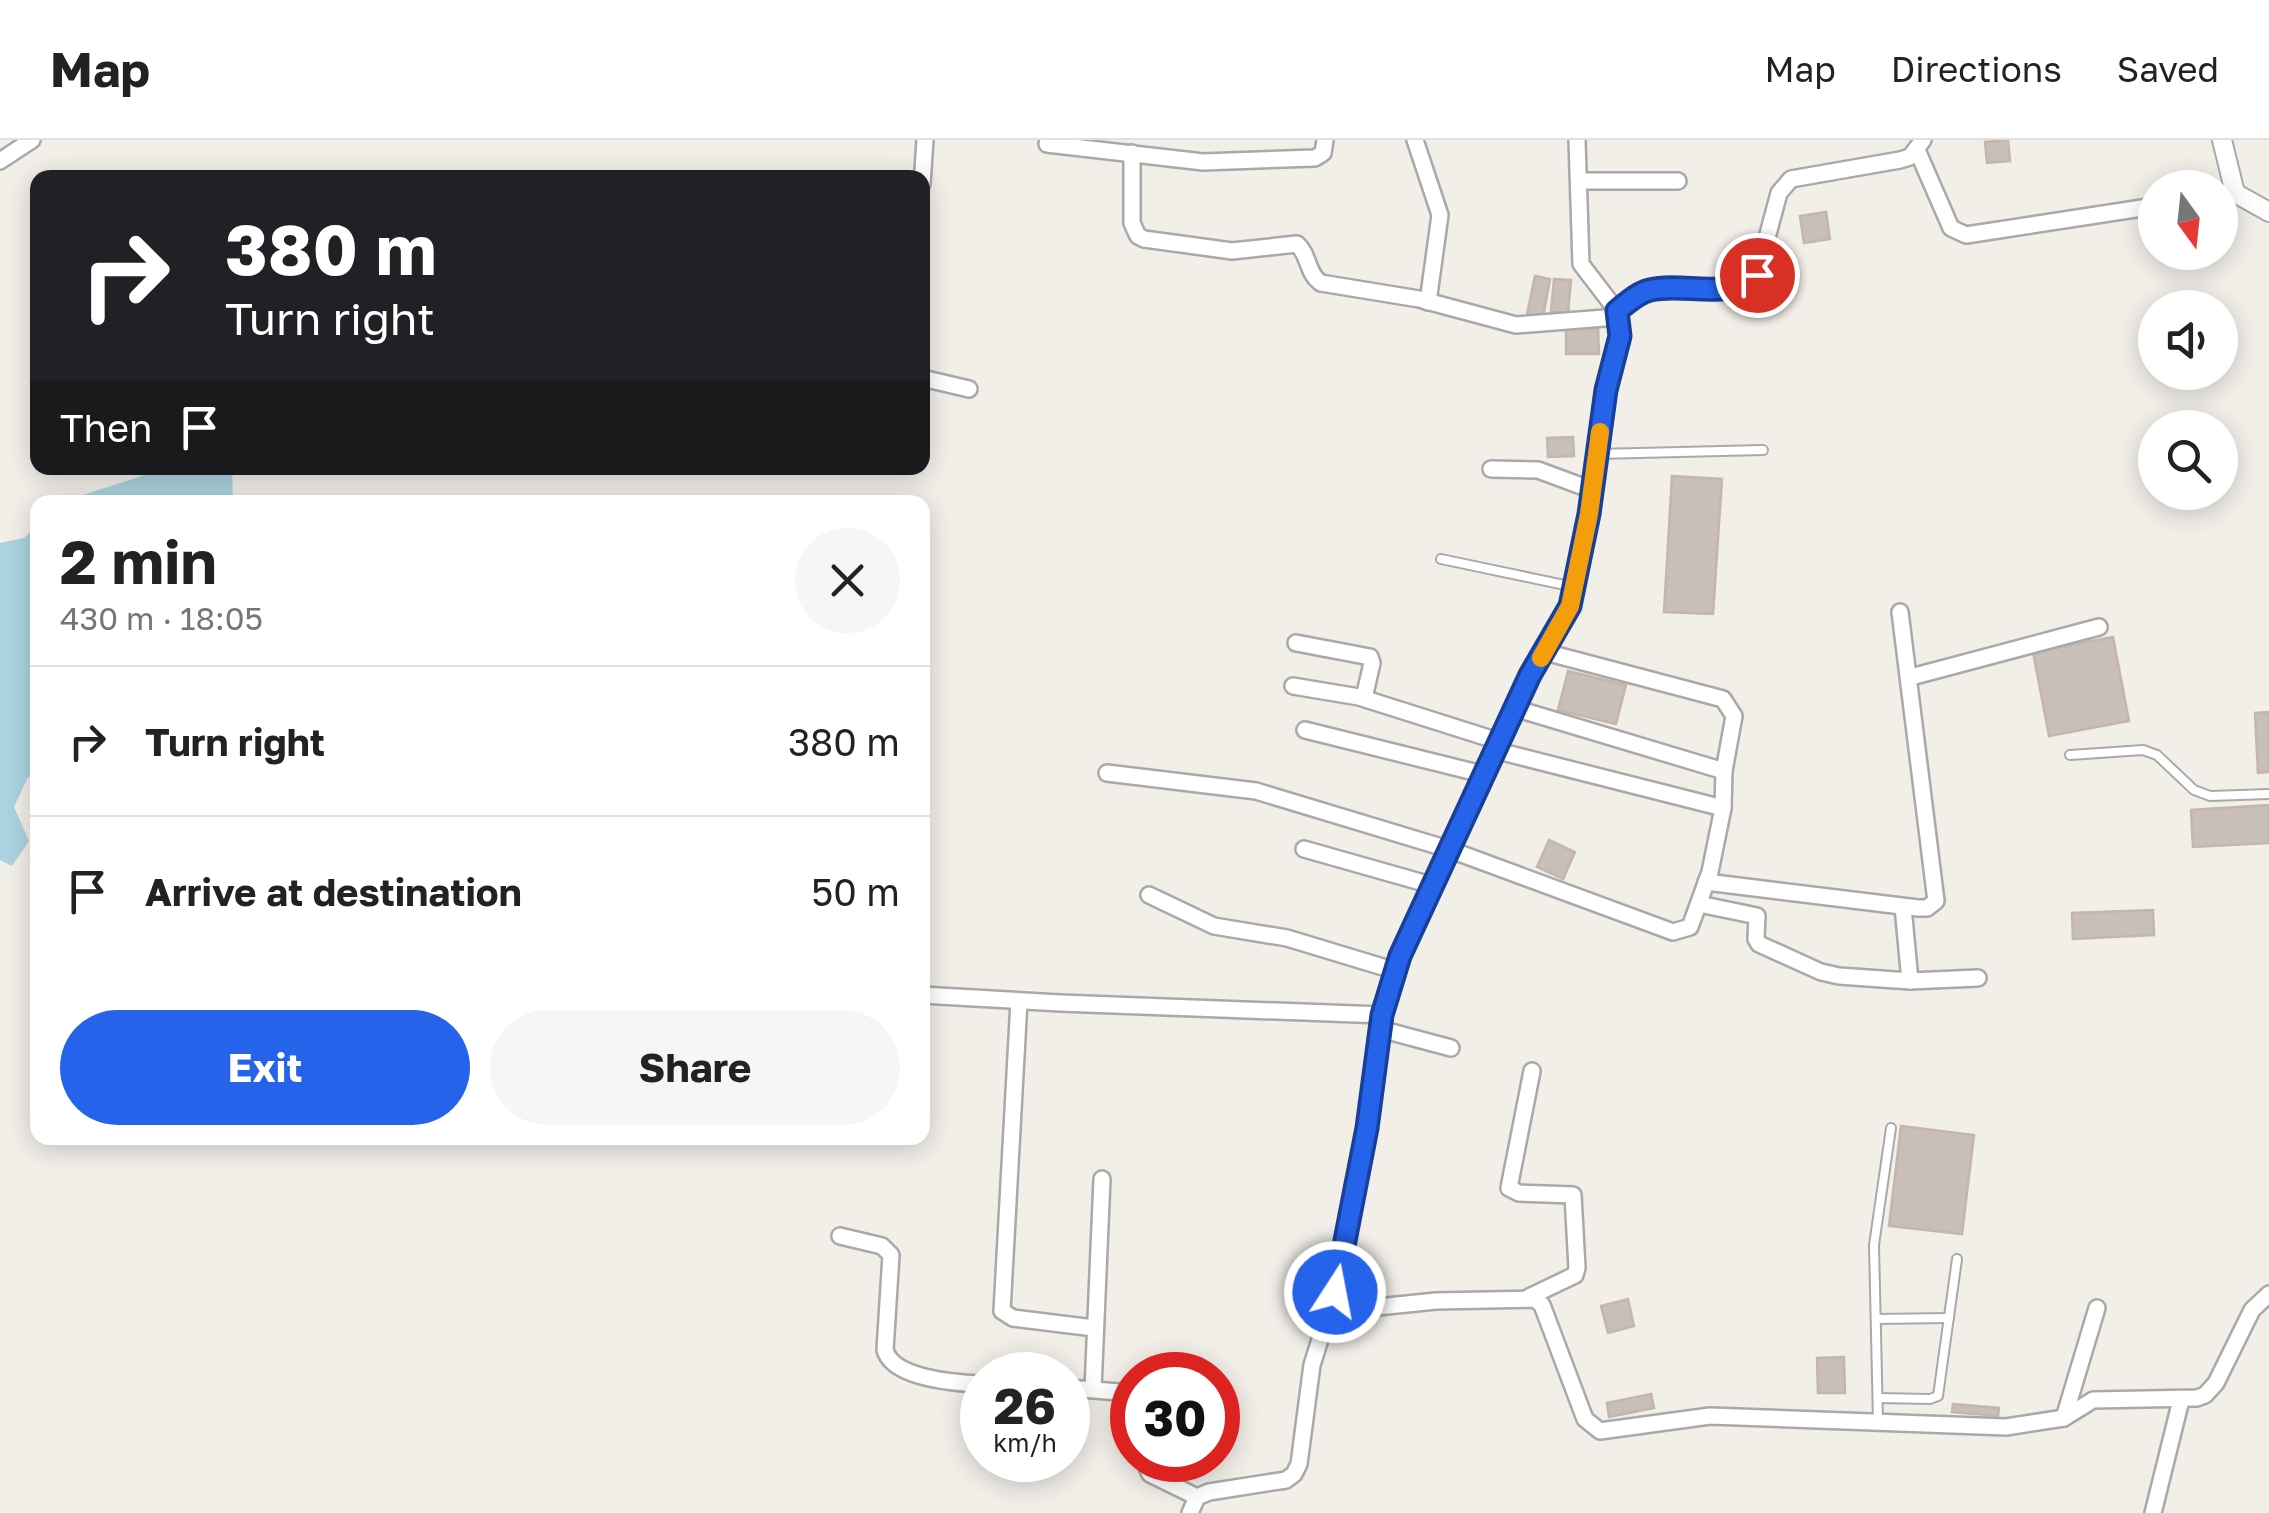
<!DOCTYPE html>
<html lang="en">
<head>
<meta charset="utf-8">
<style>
	:root { --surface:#fff; --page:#f6f6f6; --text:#222; --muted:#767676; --line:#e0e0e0; --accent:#2563eb }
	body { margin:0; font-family:"Golos Text",sans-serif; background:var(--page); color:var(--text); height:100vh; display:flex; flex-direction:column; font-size:38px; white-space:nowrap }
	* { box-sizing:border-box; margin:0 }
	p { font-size:32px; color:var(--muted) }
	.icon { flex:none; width:55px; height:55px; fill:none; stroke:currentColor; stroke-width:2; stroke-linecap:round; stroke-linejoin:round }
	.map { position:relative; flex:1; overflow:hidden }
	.panel { position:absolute; left:30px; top:355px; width:900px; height:650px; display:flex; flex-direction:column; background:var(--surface); border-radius:20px; box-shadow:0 5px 25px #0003 }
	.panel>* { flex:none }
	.banner { position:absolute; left:30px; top:30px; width:900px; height:305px; border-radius:20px; box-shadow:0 5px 25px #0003; background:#202124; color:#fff; overflow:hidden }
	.needle { width:65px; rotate:165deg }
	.buttons { position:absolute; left:2138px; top:30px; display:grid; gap:20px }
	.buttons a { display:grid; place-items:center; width:100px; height:100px; border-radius:50%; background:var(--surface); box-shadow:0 5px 25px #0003; font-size:50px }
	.speed { position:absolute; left:960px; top:1212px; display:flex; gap:20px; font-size:50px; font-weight:700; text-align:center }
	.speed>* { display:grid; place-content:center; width:130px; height:130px; border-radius:50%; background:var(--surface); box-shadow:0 5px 25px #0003; line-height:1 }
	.speed small { font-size:25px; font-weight:400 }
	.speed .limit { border:15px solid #d22; background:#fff; color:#111 }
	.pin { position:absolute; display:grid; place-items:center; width:85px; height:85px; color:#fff; margin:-42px; border:5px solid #fff; border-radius:50%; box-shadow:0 2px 10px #0007 }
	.me { position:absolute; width:110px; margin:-55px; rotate:11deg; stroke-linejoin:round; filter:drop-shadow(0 0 8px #0008) }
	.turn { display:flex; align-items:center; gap:35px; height:210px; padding:0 30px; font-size:45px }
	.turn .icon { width:130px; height:130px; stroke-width:2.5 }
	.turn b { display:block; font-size:70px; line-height:85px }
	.then { display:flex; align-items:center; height:95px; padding:0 30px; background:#0003; gap:20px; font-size:38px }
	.round { display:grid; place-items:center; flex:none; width:105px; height:105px; border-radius:52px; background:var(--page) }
	.head { display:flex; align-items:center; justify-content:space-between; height:170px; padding:0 30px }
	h1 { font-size:60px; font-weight:700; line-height:75px }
	.primary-button { display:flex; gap:20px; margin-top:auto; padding:20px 30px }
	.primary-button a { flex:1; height:115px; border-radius:60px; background:var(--accent); color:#fff; font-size:40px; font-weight:700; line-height:115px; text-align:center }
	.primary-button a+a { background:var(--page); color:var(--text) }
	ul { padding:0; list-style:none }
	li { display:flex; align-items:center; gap:30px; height:150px; padding:0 30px; border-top:2px solid var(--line) }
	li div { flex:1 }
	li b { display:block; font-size:38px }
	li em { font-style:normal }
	header { display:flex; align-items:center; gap:60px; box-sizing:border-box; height:140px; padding:0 50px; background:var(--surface); border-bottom:2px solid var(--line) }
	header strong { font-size:48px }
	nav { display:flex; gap:55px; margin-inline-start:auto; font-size:35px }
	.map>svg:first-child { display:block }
	.water { fill:#aad3df }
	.building { fill:#c7bfb8; stroke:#c4b6ab; stroke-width:2.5 }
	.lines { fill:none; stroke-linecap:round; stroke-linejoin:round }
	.service-casing { stroke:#a9a9a9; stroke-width:12 }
	.minor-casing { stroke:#a9a9a9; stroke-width:20 }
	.tertiary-casing { stroke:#a9a9a9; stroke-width:22 }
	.service { stroke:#fff; stroke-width:8 }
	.minor { stroke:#fff; stroke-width:15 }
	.tertiary { stroke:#fff; stroke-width:18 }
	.route-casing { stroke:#184099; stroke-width:25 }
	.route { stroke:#2563eb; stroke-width:18 }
	.slow { stroke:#f59e0b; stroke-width:18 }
</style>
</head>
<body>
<header>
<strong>Map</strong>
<nav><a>Map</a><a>Directions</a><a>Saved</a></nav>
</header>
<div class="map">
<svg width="2269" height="1373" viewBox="0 0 2269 1373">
	<rect width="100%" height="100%" fill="#f2efe9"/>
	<g class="water">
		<polygon points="149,328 232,328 233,362 61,362 145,335"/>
		<polygon points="37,386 37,639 28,637 14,667 29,701 12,726 0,720 0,403 24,398"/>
	</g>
	<g class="building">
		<polygon points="2008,0 2010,21 1987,23 1985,2"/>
		<polygon points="1826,72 1830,99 1804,103 1800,76"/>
		<polygon points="1535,136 1550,139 1543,177 1527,174"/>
		<polygon points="1554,139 1571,140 1568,173 1551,172"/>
		<polygon points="1598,187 1599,214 1566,214 1566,188"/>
		<polygon points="1573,297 1574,316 1548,317 1547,298"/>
		<polygon points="1672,336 1722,339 1713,474 1664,472"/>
		<polygon points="2113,497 2129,581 2049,596 2033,512"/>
		<polygon points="1568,531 1626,545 1616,584 1558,570"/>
		<polygon points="2269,572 2269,632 2258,633 2255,573"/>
		<polygon points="2269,665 2269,703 2193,707 2191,670"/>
		<polygon points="1549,700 1575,712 1563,739 1537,727"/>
		<polygon points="2153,770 2154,795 2073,799 2072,773"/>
		<polygon points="1901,986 1974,995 1962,1094 1889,1086"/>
		<polygon points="1628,1159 1634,1186 1608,1193 1601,1166"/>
		<polygon points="1844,1217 1845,1253 1818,1253 1817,1218"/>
		<polygon points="1651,1254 1654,1268 1609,1277 1607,1263"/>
		<polygon points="1953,1264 1999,1268 1998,1276 1952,1272"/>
	</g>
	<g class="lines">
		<g class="service-casing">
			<g id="service">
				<polyline points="1597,314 1763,310"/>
				<polyline points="1441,419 1574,447"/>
				<polyline points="2070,615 2143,610 2157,615 2194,650 2210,656 2269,654"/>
				<polyline points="1876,1179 1949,1178"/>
				<polyline points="1878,1258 1930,1259 1938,1256 1957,1119"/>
				<polyline points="1878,1281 1874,1105 1891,988"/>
			</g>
		</g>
		<g class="minor-casing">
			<g id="minor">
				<polyline points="1415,0 1440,75 1428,162"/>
				<polyline points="1047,4 1203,22 1315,18 1323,13 1325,0"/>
				<polyline points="1917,10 1951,88 1966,95 2155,66"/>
				<path d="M1132 13V83L1138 96 1144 99 1232 111 1297 104C1309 114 1307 134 1321 143L1419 159 1516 185 1617 177"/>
				<polyline points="0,21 32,0"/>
				<polyline points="1580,41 1678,41"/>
				<polyline points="922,44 925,0"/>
				<path d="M1617 171C1627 163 1637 152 1650 150 1684 142 1729 162 1757 135L1779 53 1791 39 1900 20 1910 17 1923 0"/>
				<polyline points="922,238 969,249"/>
				<polyline points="1491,329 1538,330 1592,350"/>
				<polyline points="1296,503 1370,517 1372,523 1364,558"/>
				<polyline points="1911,537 2099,487"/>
				<polyline points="1293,546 1359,557 1498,601"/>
				<polyline points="1514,568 1724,631"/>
				<polyline points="1305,590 1482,634"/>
				<polyline points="1494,610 1723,668 1724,631 1734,576 1723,559 1545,512"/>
				<polyline points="1107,633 1256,651 1448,709 1673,792 1690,787 1710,732 1723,668"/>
				<polyline points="1304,709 1431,745"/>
				<polyline points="1706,742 1918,768 1927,768 1936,761 1900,472"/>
				<polyline points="1149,755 1214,786 1287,798 1396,831"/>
				<polyline points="1699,764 1757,776 1756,799 1759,804 1821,832 1839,836 1910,841 1978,838"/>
				<polyline points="1903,767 1910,841"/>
				<polyline points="922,855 1060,863 1382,875"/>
				<polyline points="1019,861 1002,1171 1013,1178 1094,1188"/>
				<polyline points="1380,889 1451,908"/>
				<path d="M840 1096 882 1106 891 1115 885 1210C893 1239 956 1243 982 1244"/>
				<polyline points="1529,1157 1575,1135 1577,1128 1573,1055 1519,1053 1509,1048 1532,931"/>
				<polyline points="1329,1172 1436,1161 1535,1159 1542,1165 1585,1279 1600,1291 1710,1276 2006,1287 2064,1278 2093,1260 2197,1258 2205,1255 2216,1243 2252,1170 2269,1154"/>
				<polyline points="1068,1248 1132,1253"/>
				<polyline points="1093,1249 1102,1039"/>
				<polyline points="2064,1278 2097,1168"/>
				<polyline points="1144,1320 1150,1334 1197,1357"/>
				<polyline points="1190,1373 1197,1357 1209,1352 1286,1340 1294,1334 1299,1324 1312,1225 1335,1152 1367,988 1382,875 1400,816 1494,610 1530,535 1570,465 1589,374 1606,250 1620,196 1617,171 1581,124 1577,0"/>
				<polyline points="2153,1373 2181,1260"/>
			</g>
		</g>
		<g class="tertiary-casing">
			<polyline id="tertiary" points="2222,0 2235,53 2269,72"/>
		</g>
		<use href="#service" class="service"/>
		<use href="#minor" class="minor"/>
		<use href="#tertiary" class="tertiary"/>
	</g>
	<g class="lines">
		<g class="route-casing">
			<path id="route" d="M1335 1152 1367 988 1382 875 1400 816 1530 535 1570 466 1589 374 1606 250 1620 196 1617 171C1627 163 1637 153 1650 150 1685 142 1728 161 1757 135"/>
		</g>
		<use href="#route" class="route"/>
		<polyline class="slow" points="1541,518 1570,466 1589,374 1600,292"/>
	</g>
</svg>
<div class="buttons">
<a><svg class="needle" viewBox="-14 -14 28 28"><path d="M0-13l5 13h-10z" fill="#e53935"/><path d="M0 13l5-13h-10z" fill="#767676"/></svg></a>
<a><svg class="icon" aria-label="sound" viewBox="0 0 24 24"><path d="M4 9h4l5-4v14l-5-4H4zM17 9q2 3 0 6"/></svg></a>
<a><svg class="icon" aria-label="search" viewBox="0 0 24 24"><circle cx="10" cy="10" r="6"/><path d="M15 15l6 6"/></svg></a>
</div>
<div class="speed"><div>26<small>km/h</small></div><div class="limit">30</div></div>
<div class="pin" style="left:1757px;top:135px;background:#d93025"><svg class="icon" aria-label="arrive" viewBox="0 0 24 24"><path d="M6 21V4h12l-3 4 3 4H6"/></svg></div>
<svg class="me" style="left:1335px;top:1152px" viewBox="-20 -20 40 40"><circle r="17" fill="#2563eb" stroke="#fff" stroke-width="3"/><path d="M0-11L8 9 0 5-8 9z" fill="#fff"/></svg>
<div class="banner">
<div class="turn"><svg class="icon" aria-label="right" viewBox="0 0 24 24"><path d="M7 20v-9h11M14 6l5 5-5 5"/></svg><div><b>380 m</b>Turn right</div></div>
<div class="then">Then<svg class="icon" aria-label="arrive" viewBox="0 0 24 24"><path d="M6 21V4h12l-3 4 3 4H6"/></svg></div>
</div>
<section class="panel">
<div class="head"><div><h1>2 min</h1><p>430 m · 18:05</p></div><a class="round"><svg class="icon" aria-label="close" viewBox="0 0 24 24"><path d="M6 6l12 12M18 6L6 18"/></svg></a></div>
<ul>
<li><svg class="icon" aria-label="right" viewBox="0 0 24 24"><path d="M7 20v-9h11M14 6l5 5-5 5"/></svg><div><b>Turn right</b></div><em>380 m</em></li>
<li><svg class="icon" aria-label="arrive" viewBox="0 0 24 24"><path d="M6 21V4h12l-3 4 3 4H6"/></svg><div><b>Arrive at destination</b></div><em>50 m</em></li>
</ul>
<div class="primary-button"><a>Exit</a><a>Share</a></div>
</section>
</div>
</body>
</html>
